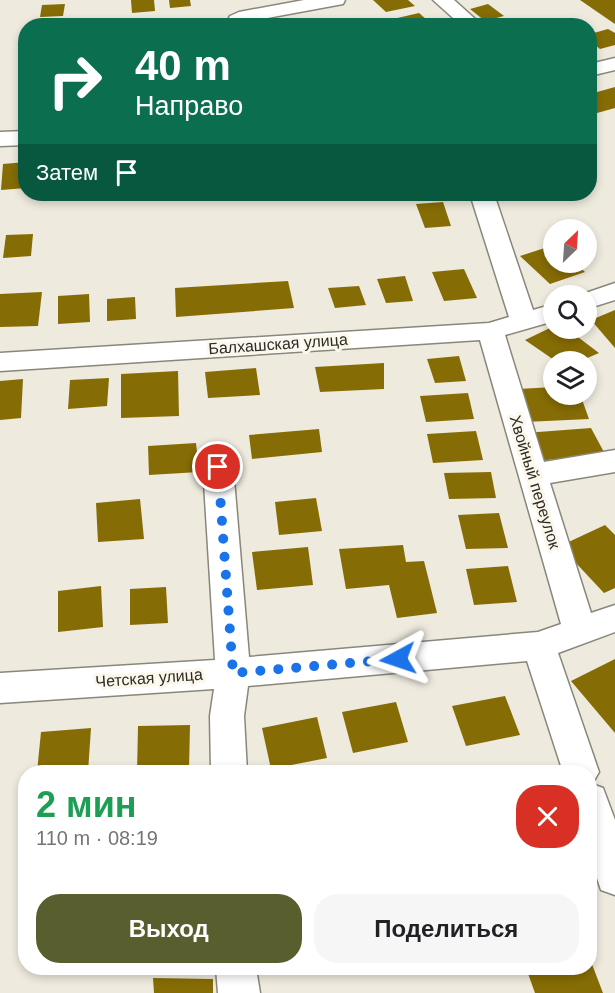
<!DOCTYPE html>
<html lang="ru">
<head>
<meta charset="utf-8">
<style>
	:root { --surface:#fff; --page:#f6f6f6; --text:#202124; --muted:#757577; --accent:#585e2d }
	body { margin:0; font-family:Arial,sans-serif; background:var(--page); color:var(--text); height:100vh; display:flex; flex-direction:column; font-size:22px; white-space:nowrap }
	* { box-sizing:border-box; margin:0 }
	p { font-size:20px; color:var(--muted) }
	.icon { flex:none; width:33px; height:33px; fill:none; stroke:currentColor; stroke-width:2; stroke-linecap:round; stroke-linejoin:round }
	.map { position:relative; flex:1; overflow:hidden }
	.panel { position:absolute; left:18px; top:765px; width:579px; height:210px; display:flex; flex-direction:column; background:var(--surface); border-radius:24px; box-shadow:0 3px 9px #0003 }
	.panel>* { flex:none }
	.hud { position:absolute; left:18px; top:18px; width:579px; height:183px; border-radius:24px; box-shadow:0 3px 9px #0003; background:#0b6e4f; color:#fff; overflow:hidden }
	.needle { width:39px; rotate:25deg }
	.tools { position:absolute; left:543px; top:219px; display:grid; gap:12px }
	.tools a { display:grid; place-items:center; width:54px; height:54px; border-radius:50%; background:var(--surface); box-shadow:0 3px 9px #0003; font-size:30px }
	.pin { position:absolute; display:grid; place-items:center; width:51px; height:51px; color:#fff; margin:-26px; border:3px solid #fff; border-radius:50%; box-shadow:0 2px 6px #0007 }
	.me { position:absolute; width:66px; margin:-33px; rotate:265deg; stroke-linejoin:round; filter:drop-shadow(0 0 4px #0008) }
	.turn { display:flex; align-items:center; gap:21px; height:126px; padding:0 18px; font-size:27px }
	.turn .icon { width:78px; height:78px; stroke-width:2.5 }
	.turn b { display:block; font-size:42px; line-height:51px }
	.then { display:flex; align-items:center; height:57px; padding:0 18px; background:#0003; gap:12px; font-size:22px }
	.round { display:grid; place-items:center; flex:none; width:63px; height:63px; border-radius:24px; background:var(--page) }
	.head { display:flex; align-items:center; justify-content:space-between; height:102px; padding:0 18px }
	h1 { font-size:36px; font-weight:600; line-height:45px; color:#1e9e55 }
	.primary-button { display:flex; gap:12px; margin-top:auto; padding:12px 18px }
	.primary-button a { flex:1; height:69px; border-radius:24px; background:var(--accent); color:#fff; font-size:24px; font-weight:600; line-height:69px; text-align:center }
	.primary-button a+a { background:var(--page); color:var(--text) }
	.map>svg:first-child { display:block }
	.building { fill:#866c05 }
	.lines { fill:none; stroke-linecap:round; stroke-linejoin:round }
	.minor-casing { stroke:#89867b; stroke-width:3 }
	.minor { fill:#fff; fill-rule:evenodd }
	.route { stroke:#1a73e8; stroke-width:10; stroke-dasharray:0 18 }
	.labels { text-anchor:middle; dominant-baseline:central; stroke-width:6; stroke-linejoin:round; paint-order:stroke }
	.street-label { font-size:16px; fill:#2e2c28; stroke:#fbf7eb }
</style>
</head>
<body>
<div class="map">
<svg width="615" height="993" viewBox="0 0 615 993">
	<rect width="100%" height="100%" fill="#eeeade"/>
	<g class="building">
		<polygon points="131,0 154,0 155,11 132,13"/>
		<polygon points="169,0 190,0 191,6 170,8"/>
		<polygon points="373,0 408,0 415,6 386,12"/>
		<polygon points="580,0 615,0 615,24 612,22"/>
		<polygon points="65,4 63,16 40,17 42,5"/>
		<polygon points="488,4 504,16 485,21 470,9"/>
		<polygon points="419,13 433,25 400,26 393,19"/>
		<polygon points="520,19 528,26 498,26 498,25"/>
		<polygon points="200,20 201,26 162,26 162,22"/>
		<polygon points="608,29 615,33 615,45 600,49 590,41 590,34"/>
		<polygon points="615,87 615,108 597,113 590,107 590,94"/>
		<polygon points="26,162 26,188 1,190 3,164"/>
		<polygon points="443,202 451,226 425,228 416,204"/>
		<polygon points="33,234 31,256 3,258 6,235"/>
		<polygon points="554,245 554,262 574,262 585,272 550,284 520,256"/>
		<polygon points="464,269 477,298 444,301 432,272"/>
		<polygon points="405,276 413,301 386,303 377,279"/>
		<polygon points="288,281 294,308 176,317 175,288"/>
		<polygon points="359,286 366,305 335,308 328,288"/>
		<polygon points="42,292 38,326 0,327 0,294"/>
		<polygon points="89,294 90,322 58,324 58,296"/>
		<polygon points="135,297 136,319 107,321 107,299"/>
		<polygon points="615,310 615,348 591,320"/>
		<polygon points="554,326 554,328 566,328 599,353 578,362 557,362 525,340"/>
		<polygon points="459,356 466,381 435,383 427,359"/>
		<polygon points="384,363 384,389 320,392 315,367"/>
		<polygon points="256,368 260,395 208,398 205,372"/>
		<polygon points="178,371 179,416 121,418 121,374"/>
		<polygon points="109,378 107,406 68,409 70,380"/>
		<polygon points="23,379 21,418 0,420 0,381"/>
		<polygon points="554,387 554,394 580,394 589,419 525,422 518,389"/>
		<polygon points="468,393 474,419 426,422 420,396"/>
		<polygon points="591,428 605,454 537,461 525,433"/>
		<polygon points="319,429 322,452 252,459 249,435"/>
		<polygon points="476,431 483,460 433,463 427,434"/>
		<polygon points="196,443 199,472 149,475 148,446"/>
		<polygon points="491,472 496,498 449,499 444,473"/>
		<polygon points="316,498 322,531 279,535 275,502"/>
		<polygon points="140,499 144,539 98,542 96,503"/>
		<polygon points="499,513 508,548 466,549 458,515"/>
		<polygon points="605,525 615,535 615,588 604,593 560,546"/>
		<polygon points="403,545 406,562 424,561 437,613 397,618 389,585 346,589 339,549"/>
		<polygon points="308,547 313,585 257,590 252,552"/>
		<polygon points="508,566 517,602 474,605 466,569"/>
		<polygon points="101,586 103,627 58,632 58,591"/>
		<polygon points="166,587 168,623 130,625 130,589"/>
		<polygon points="615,659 615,733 571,681"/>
		<polygon points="505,696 520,735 466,746 452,706"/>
		<polygon points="396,702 408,742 353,753 342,712"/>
		<polygon points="317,717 327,758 271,769 262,728"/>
		<polygon points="190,725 189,770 137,772 138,726"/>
		<polygon points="91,728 88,772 37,772 41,732"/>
		<polygon points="590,959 603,993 535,993 526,968 590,968"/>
		<polygon points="153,978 213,979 213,993 154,993"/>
	</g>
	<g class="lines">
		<g class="minor-casing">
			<g id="minor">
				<polygon points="304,0 345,0 343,4 251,21 244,26 225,26 230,16 239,12"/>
				<polygon points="433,0 454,0 483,26 462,26"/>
				<polygon points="615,58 615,70 590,76 590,64"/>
				<polygon points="26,131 26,145 0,146 0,132"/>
				<polygon points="470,194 494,194 533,310 554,304 554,321 505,335 544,462 615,450 615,472 550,483 591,613 615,605 615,632 558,653 599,772 592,784 603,788 615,820 615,895 601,890 590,857 590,772 563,772 527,661 248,686 244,716 247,772 211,772 210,716 214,689 0,703 0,673 215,660 203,467 208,459 218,456 228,459 233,467 249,657 538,632 561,624 480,340 0,371 0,353 489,323 509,317"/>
				<polygon points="615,283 615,300 586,309 586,296 577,296"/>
				<polygon points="216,968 256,968 260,993 218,993"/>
			</g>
		</g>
		<use href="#minor" class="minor"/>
	</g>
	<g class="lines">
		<polyline class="route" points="218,467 233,673 398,659"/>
	</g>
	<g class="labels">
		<g class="street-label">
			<text transform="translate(278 344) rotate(-4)">Балхашская улица</text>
			<text transform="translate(535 482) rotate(73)">Хвойный переулок</text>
			<text transform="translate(149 678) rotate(-4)">Четская улица</text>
		</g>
	</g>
</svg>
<div class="tools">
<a><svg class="needle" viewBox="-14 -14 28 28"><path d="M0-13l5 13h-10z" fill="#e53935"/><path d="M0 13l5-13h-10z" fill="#757577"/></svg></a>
<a><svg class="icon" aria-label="search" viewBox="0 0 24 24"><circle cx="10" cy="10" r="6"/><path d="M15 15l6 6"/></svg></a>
<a><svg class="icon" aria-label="layers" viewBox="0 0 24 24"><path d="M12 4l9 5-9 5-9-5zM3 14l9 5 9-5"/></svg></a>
</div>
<div class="pin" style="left:218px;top:467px;background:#d93025"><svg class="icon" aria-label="arrive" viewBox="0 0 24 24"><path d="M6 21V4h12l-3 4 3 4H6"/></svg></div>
<svg class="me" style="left:398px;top:659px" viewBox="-20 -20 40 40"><path d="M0-17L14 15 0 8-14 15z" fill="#1a73e8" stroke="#fff" stroke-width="4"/></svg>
<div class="hud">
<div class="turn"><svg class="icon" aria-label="right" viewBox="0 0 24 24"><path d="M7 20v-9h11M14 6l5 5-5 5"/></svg><div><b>40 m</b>Направо</div></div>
<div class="then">Затем<svg class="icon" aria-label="arrive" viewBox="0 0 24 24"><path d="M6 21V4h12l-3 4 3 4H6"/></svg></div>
</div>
<section class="panel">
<div class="head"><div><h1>2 мин</h1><p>110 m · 08:19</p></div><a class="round" style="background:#d93025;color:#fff"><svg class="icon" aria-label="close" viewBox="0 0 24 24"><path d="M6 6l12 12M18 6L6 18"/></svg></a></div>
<div class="primary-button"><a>Выход</a><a>Поделиться</a></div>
</section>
</div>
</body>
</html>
